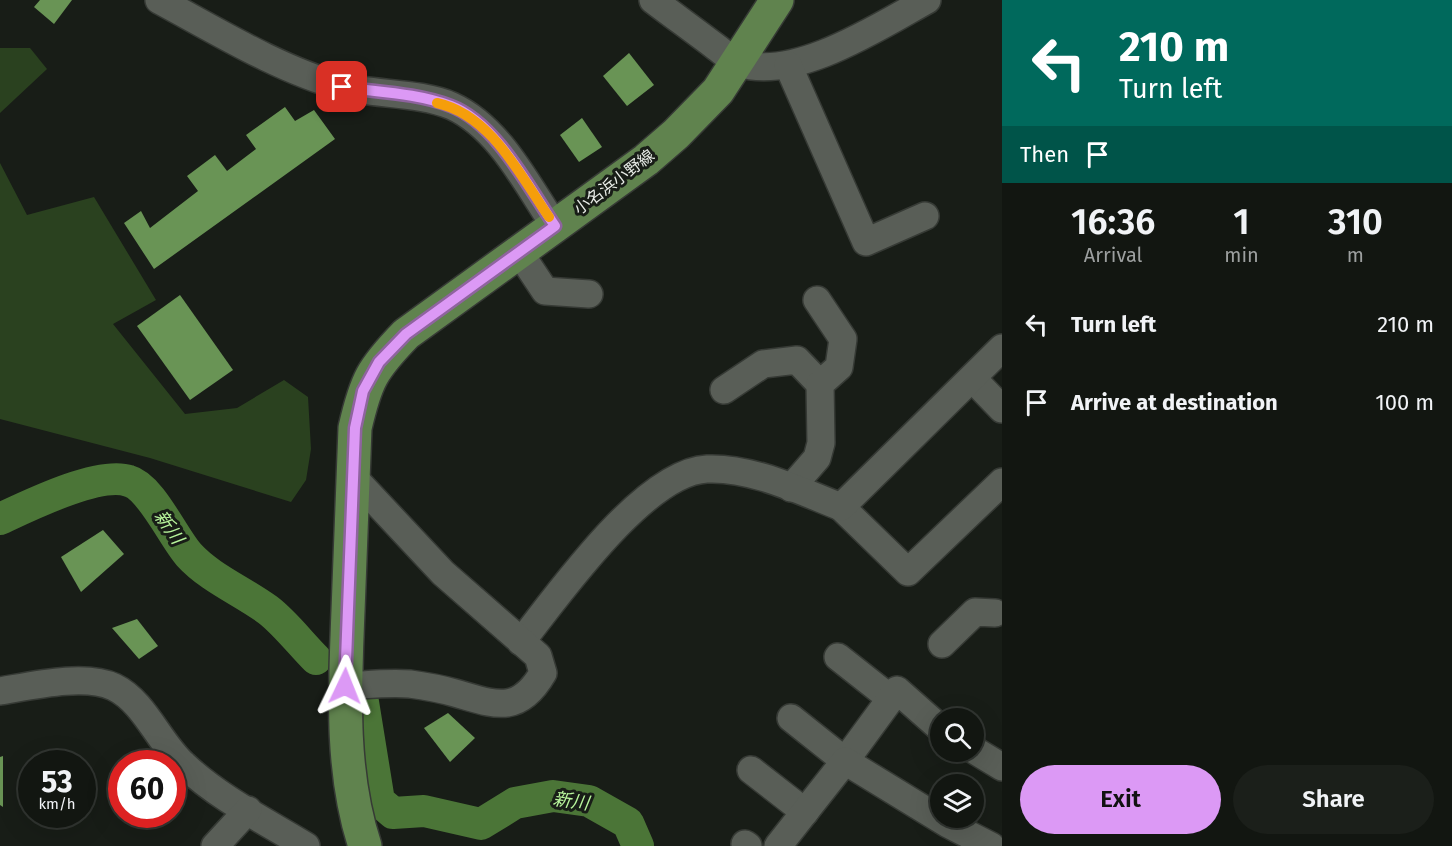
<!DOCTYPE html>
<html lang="en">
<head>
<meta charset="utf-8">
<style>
	:root { --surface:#121611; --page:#1b1f1a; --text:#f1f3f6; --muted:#9c9f9f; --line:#313531; --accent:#dc99f5 }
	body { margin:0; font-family:"Fira Sans","Noto Sans JP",sans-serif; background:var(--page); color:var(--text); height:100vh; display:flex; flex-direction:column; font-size:22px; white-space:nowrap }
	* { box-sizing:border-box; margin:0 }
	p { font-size:20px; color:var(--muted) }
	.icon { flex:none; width:33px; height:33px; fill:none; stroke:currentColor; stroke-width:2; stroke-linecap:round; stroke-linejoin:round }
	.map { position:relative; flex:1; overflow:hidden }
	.side { display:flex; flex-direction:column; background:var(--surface); width:450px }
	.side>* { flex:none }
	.top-card { background:#00695c; color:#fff; overflow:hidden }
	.tools { position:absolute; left:930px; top:708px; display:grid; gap:12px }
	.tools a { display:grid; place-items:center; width:54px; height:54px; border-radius:50%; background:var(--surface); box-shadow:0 6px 24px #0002,0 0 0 2px var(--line); font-size:30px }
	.speed { position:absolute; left:18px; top:750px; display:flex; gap:12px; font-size:30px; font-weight:700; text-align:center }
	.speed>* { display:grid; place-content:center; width:78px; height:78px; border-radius:50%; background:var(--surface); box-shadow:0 6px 24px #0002,0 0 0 2px var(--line); line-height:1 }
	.speed small { font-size:15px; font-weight:400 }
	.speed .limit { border:9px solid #d22; background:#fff; color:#111 }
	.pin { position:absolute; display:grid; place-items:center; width:51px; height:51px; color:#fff; margin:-26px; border-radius:12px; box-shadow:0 3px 9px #0006 }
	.me { position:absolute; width:66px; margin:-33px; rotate:2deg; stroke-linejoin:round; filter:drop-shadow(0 0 4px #0008) }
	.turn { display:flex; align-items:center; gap:21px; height:126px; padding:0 18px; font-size:27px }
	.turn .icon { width:78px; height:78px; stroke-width:2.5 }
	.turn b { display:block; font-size:42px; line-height:51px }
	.then { display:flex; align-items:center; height:57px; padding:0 18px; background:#0003; gap:12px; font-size:22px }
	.eta { display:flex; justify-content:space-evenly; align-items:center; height:102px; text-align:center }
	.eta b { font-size:36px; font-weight:600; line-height:42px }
	.action { display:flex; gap:12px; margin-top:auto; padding:12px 18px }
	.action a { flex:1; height:69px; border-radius:36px; background:var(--accent); color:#111; font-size:24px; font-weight:600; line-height:69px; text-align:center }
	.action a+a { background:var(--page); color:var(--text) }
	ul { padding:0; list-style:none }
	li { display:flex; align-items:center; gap:18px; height:78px; padding:0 18px }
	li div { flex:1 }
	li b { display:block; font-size:22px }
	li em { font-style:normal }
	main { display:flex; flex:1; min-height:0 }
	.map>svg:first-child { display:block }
	.green { fill:#2a411f }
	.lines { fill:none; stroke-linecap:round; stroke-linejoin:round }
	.river { stroke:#4b7537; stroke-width:32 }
	.building { fill:#699455 }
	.minor-casing { stroke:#363a35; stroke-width:30 }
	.major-casing { stroke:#363a35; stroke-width:36 }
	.minor { stroke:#595e57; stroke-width:27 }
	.major { stroke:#60834e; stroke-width:33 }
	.route-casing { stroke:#8f639f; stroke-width:15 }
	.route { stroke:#dc99f5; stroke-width:10 }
	.slow { stroke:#f59e0b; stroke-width:10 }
	.labels { text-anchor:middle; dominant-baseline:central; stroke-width:6; stroke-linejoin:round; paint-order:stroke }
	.street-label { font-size:16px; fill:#e9ede8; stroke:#181d17 }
	.water-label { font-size:18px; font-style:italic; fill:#b9f79d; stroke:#181d17 }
</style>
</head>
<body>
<main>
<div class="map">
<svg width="1002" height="846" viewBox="0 0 1002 846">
	<rect width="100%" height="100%" fill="#181d17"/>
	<g class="green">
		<polygon points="0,48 30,48 47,69 0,113"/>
		<polygon points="0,163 27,215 94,197 156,300 113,324 185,414 237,408 284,380 308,397 311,449 306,480 291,502 150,458 0,419"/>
	</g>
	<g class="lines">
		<g class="river">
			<path d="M0 519C30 505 99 471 129 481 151 487 173 537 189 555 210 578 242 591 268 610 285 623 300 643 316 659"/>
			<polyline points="363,702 379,801 393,813 424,811 481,824 515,803 553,796 589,801 628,823 638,846"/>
		</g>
	</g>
	<g class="building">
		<polygon points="40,0 72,0 54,24 34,7"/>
		<polygon points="629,53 654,85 627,106 603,76"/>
		<polygon points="285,107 295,121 314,110 335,139 154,269 124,223 141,211 150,228 198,191 187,176 215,155 227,171 256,149 246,135"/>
		<polygon points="582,118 602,147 579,162 560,135"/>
		<polygon points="180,295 233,370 190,400 137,326"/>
		<polygon points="103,530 124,554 81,592 61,557"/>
		<polygon points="137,619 158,646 139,659 112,628"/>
		<polygon points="448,713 475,738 450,762 424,728"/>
		<polygon points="3,756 3,807 0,805 0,757"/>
		<polygon points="64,814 64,819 51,815 51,814"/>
	</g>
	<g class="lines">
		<g class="minor-casing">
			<g id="minor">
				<path d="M159 0C215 30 280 70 340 86 374 95 420 92 452 106 500 128 527 185 555 226"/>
				<path d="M653 0C674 16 695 31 716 47 723 52 731 60 739 63 794 82 880 26 927 0"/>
				<polyline points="788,65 866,242 925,216"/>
				<polyline points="519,252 545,291 589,294"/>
				<polyline points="973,379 1002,409"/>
				<polyline points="724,390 763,364 797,360 820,384"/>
				<polyline points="791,488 817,458 821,443 820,384 839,367 843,339 817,300"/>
				<polyline points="841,507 908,572 1002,482"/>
				<path d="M521 642C559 594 644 472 707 469 752 467 800 491 841 507L1002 348"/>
				<polyline points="942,644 975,612 995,613"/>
				<polyline points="838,657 890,698"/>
				<path d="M345 686C366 685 388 682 410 684 425 686 441 689 455 693 494 704 518 716 543 673L538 656 443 573 353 477"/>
				<path d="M0 691C30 686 85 673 114 687 145 702 159 743 184 765 219 798 265 821 306 846"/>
				<polyline points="791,718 845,761 897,690 940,728"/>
				<polyline points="974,750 1002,767"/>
				<polyline points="751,770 805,812"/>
				<polyline points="745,844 748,846"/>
				<polyline points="215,846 248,810"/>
				<polyline points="778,846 845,761 948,824 991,846"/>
			</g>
		</g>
		<g class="major-casing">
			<path id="major" d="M365 846C340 771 345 688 348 611 350 550 353 489 355 428 366 380 372 369 406 334L646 160 676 134 718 91 777 0"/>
		</g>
		<use href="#minor" class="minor"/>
		<use href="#major" class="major"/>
	</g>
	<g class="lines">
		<g class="route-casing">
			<path id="route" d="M342 87C377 92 417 93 451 106 496 123 529 188 555 226L406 334 379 362 363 391 355 428 345 686"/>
		</g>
		<use href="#route" class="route"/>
		<path class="slow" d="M437 103C491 115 520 175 549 217"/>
	</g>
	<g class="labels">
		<g class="street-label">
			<text transform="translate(614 182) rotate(-37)">小名浜小野線</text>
		</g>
		<g class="water-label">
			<text transform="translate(169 527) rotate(55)">新川</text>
			<text transform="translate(571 801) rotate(8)">新川</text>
		</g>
	</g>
</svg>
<div class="tools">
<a><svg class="icon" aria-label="search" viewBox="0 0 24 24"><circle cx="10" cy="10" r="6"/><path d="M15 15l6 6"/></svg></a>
<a><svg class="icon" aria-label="layers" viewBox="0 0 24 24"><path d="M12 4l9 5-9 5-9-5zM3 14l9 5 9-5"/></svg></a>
</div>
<div class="speed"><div>53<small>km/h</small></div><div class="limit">60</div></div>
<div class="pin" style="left:342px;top:87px;background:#d93025"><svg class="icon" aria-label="arrive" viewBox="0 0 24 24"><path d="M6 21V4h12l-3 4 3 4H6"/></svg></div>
<svg class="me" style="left:345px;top:686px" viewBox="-20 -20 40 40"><path d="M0-17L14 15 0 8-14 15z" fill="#dc99f5" stroke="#fff" stroke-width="4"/></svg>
</div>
<section class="side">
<div class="top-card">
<div class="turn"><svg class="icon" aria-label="left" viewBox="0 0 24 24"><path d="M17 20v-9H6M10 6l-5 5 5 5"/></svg><div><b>210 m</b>Turn left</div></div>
<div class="then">Then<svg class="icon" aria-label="arrive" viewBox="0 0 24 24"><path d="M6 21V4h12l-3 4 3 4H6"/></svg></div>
</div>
<div class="eta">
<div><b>16:36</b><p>Arrival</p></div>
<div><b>1</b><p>min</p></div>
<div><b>310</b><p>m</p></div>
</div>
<ul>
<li><svg class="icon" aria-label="left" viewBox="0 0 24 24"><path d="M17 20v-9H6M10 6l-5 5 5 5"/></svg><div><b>Turn left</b></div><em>210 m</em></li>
<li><svg class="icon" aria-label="arrive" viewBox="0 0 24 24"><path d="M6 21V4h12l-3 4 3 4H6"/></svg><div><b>Arrive at destination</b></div><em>100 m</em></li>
</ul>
<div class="action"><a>Exit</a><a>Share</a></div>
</section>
</main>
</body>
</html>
